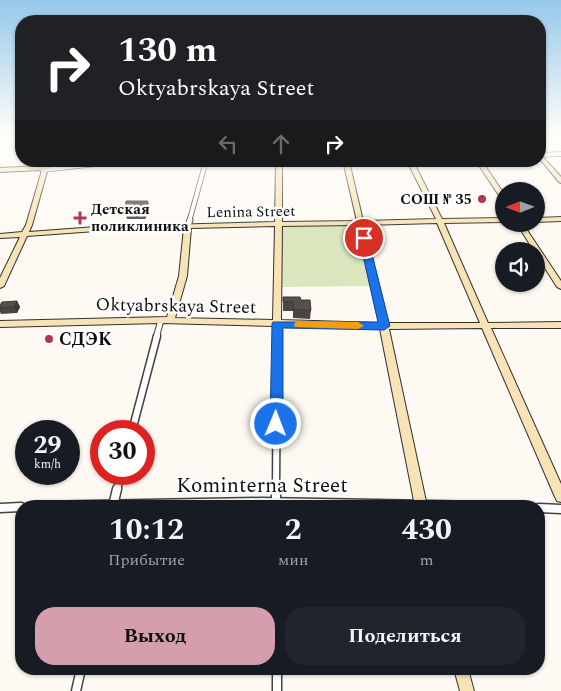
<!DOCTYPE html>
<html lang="ru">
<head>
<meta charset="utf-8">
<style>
	:root { --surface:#171b24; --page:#20242c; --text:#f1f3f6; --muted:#9ea1a6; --accent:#d59ead }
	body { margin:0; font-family:Spectral,serif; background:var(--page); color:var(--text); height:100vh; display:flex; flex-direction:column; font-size:19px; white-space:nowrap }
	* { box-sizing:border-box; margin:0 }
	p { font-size:16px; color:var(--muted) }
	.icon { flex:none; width:28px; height:28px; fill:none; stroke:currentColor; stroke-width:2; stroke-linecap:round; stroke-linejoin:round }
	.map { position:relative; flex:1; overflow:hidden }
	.panel { position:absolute; left:15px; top:500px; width:530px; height:175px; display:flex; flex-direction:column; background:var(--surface); border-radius:20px; box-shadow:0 1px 4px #0004 }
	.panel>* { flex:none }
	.guide { position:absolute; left:15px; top:15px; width:531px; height:152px; border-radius:20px; box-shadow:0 1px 4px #0004; background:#202124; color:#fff; overflow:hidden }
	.needle { width:32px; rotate:269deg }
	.fabs { position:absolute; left:495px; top:182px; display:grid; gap:10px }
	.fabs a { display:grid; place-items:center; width:50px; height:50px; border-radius:50%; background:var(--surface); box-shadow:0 1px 4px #0004; font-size:25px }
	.speed { position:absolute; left:15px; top:420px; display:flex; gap:10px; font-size:25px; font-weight:700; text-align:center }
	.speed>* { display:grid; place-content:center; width:65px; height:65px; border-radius:50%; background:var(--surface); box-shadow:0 1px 4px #0004; line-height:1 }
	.speed small { font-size:12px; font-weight:400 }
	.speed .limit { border:8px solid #d22; background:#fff; color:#111 }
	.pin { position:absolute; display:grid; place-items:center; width:42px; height:42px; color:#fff; margin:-21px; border:2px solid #fff; border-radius:50%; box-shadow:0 1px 5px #0007 }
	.me { position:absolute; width:55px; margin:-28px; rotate:1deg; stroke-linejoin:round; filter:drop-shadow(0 0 4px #0008) }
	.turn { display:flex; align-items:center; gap:18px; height:105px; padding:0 20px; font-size:22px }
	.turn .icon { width:65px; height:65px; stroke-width:2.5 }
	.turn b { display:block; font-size:35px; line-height:42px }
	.lanes { display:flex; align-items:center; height:48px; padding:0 20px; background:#0003; justify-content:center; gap:25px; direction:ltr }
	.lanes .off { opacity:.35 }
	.eta { display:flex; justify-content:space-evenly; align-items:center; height:85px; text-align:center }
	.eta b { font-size:30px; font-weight:700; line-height:35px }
	.primary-button { display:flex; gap:10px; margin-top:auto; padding:10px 20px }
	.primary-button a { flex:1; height:58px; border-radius:20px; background:var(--accent); color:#111; font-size:20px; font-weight:700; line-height:58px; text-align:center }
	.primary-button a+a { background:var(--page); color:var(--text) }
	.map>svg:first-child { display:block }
	.green { fill:#dbe6bf }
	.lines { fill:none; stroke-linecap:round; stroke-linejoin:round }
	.street-far3-casing { stroke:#424242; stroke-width:5.5 }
	.street-far2-casing { stroke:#424242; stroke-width:7 }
	.street-far1-casing { stroke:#424242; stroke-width:9 }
	.street-casing { stroke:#424242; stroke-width:11 }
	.secondary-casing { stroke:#313131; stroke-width:2 }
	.street-far3 { stroke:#fff; stroke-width:4 }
	.street-far2 { stroke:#fff; stroke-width:5 }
	.street-far1 { stroke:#fff; stroke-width:6 }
	.street { stroke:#fff; stroke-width:8 }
	.secondary { fill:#f7e3b5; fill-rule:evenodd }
	.wall { fill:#4b4442 }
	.shaded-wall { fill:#3d3736 }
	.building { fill:#574f4d; stroke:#3d3736 }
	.route { fill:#1a73e8; stroke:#114b97 }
	.slow { fill:#f59e0b }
	.poi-dot { fill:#b23553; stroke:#fff; stroke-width:2 }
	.labels { text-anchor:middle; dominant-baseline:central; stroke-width:5; stroke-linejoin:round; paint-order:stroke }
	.far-poi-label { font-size:15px; font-weight:bold; fill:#0f0f0f; stroke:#fff; text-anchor:end }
	.far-street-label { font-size:15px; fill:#0f0f0f; stroke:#fff }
	.street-label { font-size:18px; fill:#0f0f0f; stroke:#fff }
	.poi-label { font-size:18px; font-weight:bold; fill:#0f0f0f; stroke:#fff; text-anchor:start }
	.near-street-label { font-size:21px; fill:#0f0f0f; stroke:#fff }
</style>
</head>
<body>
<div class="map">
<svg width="561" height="691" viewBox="0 0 561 691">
	<rect width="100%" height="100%" fill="#fefaf3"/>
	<polygon class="green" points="357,224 371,286 282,287 282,225"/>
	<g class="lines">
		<g class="street-far3-casing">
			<g id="street-far3">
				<polyline points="540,155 561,154"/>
				<polyline points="46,163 54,161"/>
				<polyline points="43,170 123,161"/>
				<polyline points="189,222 206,161"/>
			</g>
		</g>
		<g class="street-far2-casing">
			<g id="street-far2">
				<polyline points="188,226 190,220"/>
				<polyline points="156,338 161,320"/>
				<polyline points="277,338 277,324"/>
			</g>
		</g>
		<g class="street-far1-casing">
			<g id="street-far1">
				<polyline points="132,431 157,336"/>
				<polyline points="117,490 121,474"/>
				<polyline points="276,490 277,336"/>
			</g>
		</g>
		<g class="street-casing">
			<g id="street">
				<polyline points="276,505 276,489"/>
				<polyline points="37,506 262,502 487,506"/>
				<polyline points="113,506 117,489"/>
				<polyline points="0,508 21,507"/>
				<polyline points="539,508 561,509"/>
				<polyline points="277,669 277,691"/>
				<polyline points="76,691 81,669"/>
			</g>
		</g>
		<g class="secondary-casing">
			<g id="secondary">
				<polygon points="540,154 561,177 561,183 559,182 540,159"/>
				<path d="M44 161H50L32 225 29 232 96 227 275 222 276 161H282V222L357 221 343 161H349L363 221 436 219 407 161H413L442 219 504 218V222L444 223 488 323 561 322V328H491L561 484V502L557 501 555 497 482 328 389 329 427 506H415L380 329 161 323 0 327V321L167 317 179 276 184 228 96 231 27 236 4 286 0 288V278L20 237 0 238V234L22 232 26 225 42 170 0 172V168L43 166ZM437 223 480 323H388L364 225ZM357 225 379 323 281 320 282 226ZM275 226 273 320 175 318 187 276 191 228Z"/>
				<polygon points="476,161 482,161 504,194 504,201 502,200"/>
				<polygon points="561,217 561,221 536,222 536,218"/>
				<polygon points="517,224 523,224 561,281 561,289 557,287 536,254 536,251 534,251"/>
				<polygon points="454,669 468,669 474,691 460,691"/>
			</g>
		</g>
		<use href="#street-far3" class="street-far3"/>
		<use href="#street-far2" class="street-far2"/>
		<use href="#street-far1" class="street-far1"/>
		<use href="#street" class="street"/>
		<use href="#secondary" class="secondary"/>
	</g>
	<g class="wall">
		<polygon points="150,209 145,219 127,219 125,211"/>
		<polygon points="283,297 301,300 311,310 310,319 293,318 293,311 283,311"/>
		<polygon points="17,301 20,307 17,313 1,314 0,312 0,305"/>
	</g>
	<g class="shaded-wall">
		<polygon points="148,201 150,209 145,219 143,211"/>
		<polygon points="17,301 20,307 17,313 14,307"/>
	</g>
	<g class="building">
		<polygon points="126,201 148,201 143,211 125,211"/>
		<polygon points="283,297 300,297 301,300 310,300 311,310 294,310 293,302 283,302"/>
		<polygon points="17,301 14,307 0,308 0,305 2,302"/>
	</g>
	<linearGradient id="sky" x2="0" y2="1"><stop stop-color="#96c8eb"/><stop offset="0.58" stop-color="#fffdfa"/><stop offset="1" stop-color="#fffdfa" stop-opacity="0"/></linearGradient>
	<rect width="561" height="230" fill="url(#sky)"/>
	<polygon class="route" points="360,236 364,236 368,238 390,326 384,330 283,328 283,424 281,427 276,429 272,427 270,424 272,324 273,322 378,322 359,238"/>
	<polygon class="slow" points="299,321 358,322 364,326 358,329 295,327 294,325 295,322"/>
	<g class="poi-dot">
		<circle cx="482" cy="199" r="5"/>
		<path d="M77.5 210.5h5v5h5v5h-5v5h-5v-5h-5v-5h5z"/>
		<circle cx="49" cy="339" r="5"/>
	</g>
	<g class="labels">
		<g class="far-poi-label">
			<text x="472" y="199">СОШ № 35</text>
			<text x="91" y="209" text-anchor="start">Детская<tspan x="91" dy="17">поликлиника</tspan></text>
		</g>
		<g class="far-street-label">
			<text transform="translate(251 212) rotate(-1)">Lenina Street</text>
		</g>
		<g class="street-label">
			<text transform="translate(176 306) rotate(1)">Oktyabrskaya Street</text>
		</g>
		<g class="poi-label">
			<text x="59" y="339">СДЭК</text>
		</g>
		<g class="near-street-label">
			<text x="262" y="486">Kominterna Street</text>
		</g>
	</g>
</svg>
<div class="fabs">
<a><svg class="needle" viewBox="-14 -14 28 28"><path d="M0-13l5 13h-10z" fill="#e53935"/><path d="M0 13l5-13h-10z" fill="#9ea1a6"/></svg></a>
<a><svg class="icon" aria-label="sound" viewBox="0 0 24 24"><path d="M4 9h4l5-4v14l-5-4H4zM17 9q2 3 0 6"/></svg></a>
</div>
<div class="speed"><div>29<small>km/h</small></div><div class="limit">30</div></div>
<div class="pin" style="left:364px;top:238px;background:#d93025"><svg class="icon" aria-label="arrive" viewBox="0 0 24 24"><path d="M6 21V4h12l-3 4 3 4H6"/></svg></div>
<svg class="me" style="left:276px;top:424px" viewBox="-20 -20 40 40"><circle r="17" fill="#1a73e8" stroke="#fff" stroke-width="3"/><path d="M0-11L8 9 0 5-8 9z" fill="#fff"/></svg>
<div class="guide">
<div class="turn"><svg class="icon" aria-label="right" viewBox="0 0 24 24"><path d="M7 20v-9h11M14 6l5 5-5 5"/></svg><div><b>130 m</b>Oktyabrskaya Street</div></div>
<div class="lanes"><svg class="icon off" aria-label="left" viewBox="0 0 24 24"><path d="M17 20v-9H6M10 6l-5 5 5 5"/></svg><svg class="icon off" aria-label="ahead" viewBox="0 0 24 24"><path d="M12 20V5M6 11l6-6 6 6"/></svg><svg class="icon" aria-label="right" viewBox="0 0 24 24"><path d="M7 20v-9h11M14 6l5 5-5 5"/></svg></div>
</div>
<section class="panel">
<div class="eta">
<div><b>10:12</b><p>Прибытие</p></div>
<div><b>2</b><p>мин</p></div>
<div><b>430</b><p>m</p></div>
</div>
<div class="primary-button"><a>Выход</a><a>Поделиться</a></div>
</section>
</div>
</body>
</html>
